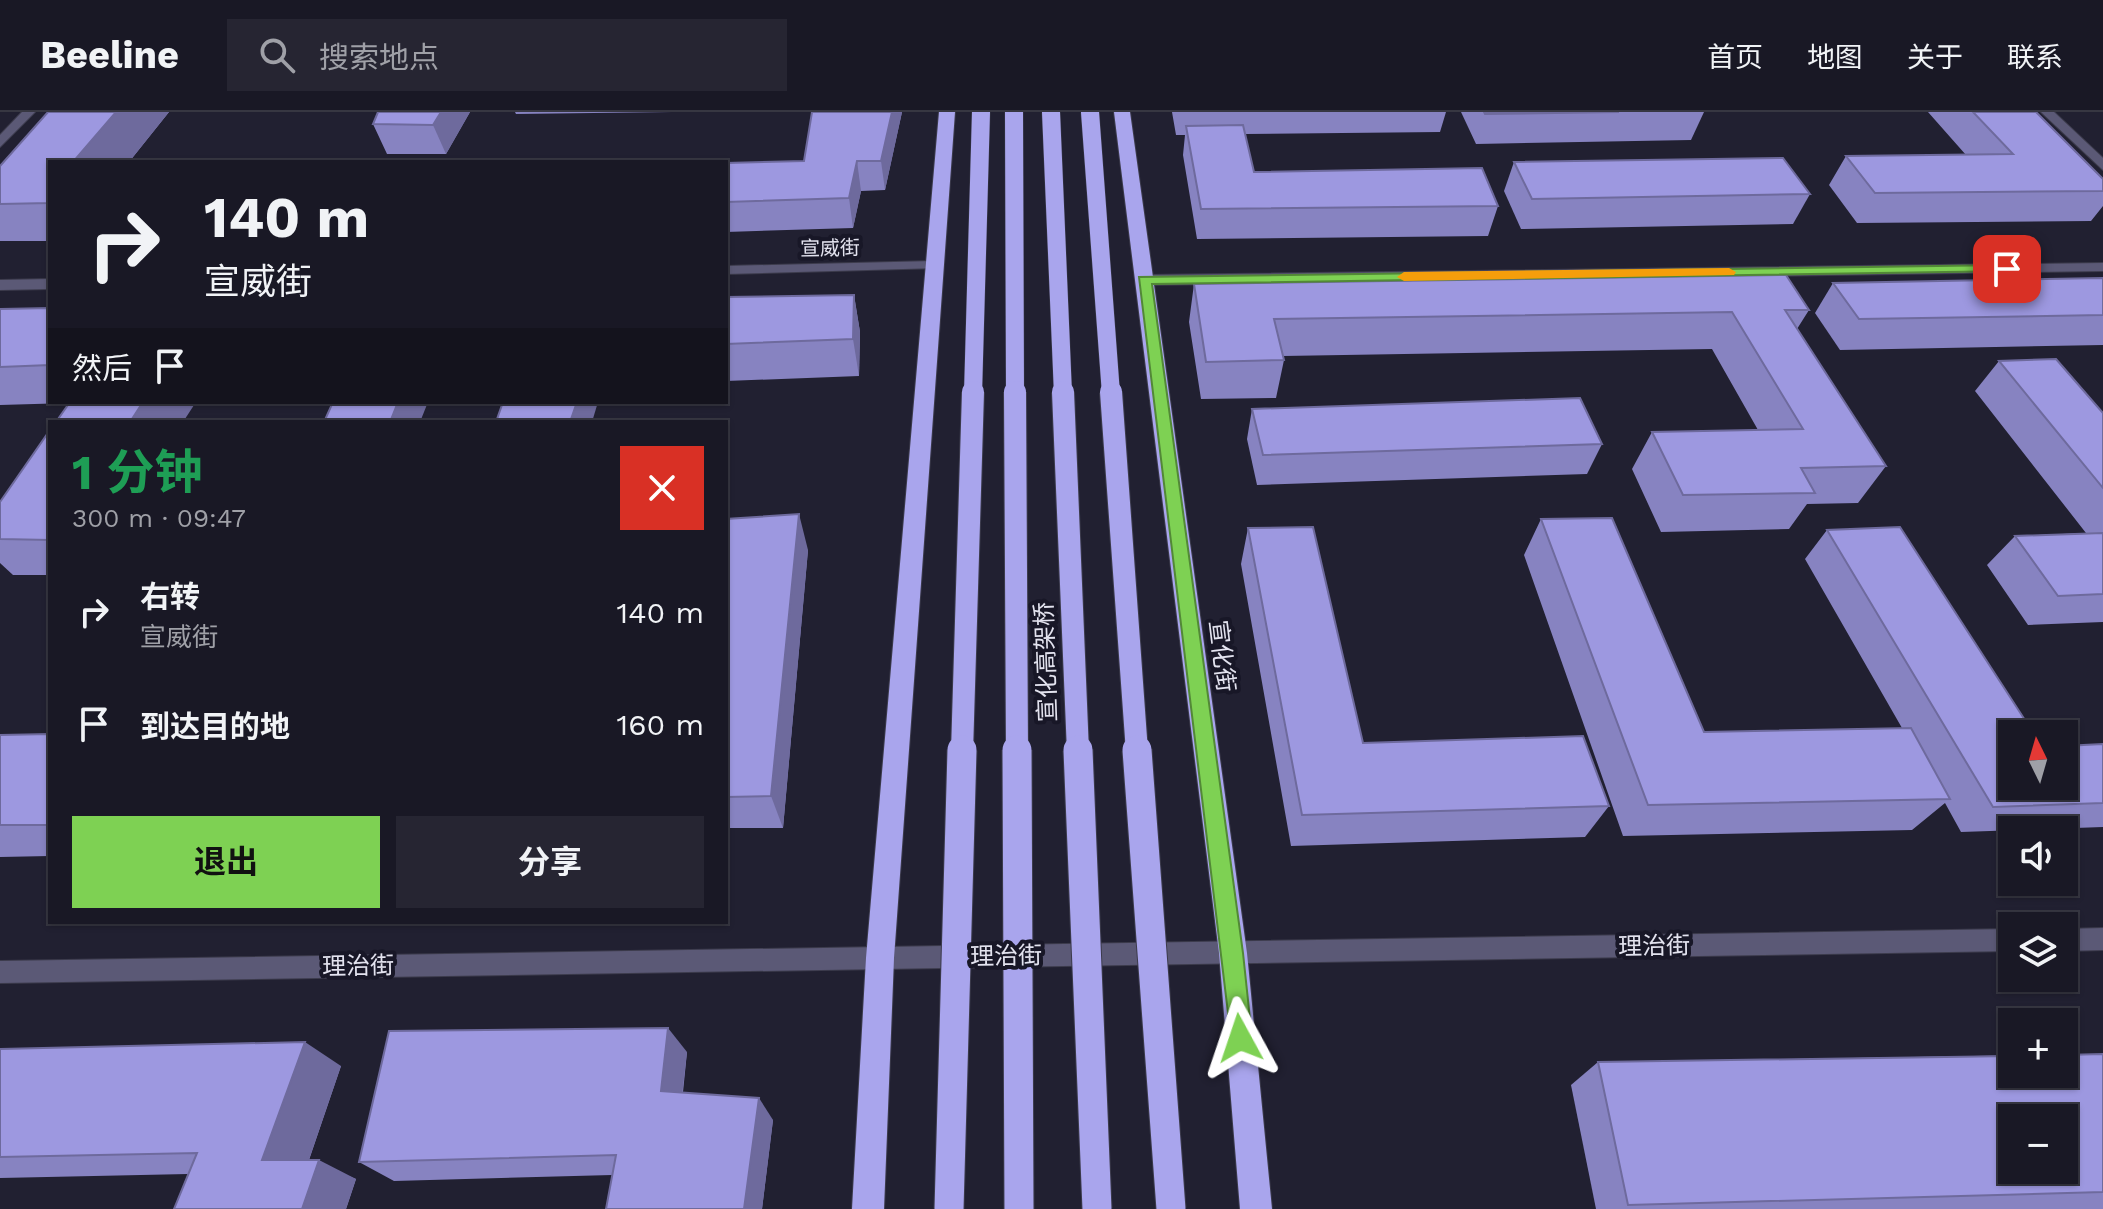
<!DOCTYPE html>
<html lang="zh">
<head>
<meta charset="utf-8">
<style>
	:root { --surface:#191825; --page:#262532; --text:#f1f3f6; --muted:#9fa0a7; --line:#373742; --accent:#7ed153 }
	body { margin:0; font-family:"Work Sans","Noto Sans SC",sans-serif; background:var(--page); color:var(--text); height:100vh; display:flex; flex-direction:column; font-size:30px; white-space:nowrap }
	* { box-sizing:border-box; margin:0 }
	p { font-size:26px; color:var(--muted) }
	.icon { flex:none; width:44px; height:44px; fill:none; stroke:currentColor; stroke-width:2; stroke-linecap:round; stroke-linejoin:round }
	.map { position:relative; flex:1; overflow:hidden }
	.drawer { position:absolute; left:48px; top:308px; width:680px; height:504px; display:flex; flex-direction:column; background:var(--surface); border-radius:0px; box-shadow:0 2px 6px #0004,0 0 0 2px var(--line) }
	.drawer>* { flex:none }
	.guide { position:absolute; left:48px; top:48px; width:680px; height:244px; border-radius:0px; box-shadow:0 2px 6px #0004,0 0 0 2px var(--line); background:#191825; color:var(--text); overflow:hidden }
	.needle { width:52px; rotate:355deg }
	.fabs { position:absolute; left:1998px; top:608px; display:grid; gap:16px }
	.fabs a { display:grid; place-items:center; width:80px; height:80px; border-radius:0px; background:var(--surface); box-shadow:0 2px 6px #0004,0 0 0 2px var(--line); font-size:40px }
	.pin { position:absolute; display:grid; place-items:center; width:68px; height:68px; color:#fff; margin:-34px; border-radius:16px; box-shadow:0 4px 12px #0006 }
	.me { position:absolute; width:88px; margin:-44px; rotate:355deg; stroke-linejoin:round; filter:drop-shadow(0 0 6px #0008) }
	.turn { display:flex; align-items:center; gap:28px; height:168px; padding:0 24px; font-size:36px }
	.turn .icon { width:104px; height:104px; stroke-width:2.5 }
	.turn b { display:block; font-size:56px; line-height:68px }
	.then { display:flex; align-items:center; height:76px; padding:0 24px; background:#0003; gap:16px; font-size:30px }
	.round { display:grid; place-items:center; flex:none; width:84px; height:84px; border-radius:0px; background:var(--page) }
	.headline { display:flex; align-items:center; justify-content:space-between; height:136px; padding:0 24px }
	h1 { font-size:48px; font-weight:700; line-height:60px; color:#1e9e55 }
	.cta { display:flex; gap:16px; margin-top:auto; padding:16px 24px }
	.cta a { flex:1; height:92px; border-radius:0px; background:var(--accent); color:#111; font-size:32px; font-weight:700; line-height:92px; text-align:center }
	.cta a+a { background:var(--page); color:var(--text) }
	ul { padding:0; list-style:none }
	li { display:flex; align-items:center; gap:24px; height:112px; padding:0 24px }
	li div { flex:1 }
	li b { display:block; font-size:30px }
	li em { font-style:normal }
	header { display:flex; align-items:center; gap:48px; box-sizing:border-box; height:112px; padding:0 40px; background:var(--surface); border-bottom:2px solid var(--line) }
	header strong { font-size:38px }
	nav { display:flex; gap:44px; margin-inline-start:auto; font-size:28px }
	.search { width:560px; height:72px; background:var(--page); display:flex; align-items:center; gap:20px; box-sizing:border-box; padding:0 28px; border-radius:0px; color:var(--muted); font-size:30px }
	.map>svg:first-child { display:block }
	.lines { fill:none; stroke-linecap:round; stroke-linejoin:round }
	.minor-casing { stroke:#3c3b4c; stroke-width:2 }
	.highway-casing { stroke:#3c3b4c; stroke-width:2 }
	.minor { fill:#5b5976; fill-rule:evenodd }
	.highway { fill:#a9a5ed; fill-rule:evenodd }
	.highway-bridge-far2-casing { stroke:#3c3b4c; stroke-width:19; stroke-linecap:butt }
	.highway-bridge-far1-casing { stroke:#3c3b4c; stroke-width:24; stroke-linecap:butt }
	.highway-bridge-casing { stroke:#3c3b4c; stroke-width:31; stroke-linecap:butt }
	.highway-bridge-far2 { stroke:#a9a5ed; stroke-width:18 }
	.highway-bridge-far1 { stroke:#a9a5ed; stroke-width:22 }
	.highway-bridge { stroke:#a9a5ed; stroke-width:29 }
	.wall { fill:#8783c1 }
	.shaded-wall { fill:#6e6a9d }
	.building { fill:#9d98e0; stroke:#6e6a9d; stroke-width:2; fill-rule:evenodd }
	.route { fill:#7ed153; stroke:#528836; stroke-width:2 }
	.slow { fill:#f59e0b }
	.labels { text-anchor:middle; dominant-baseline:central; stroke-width:8; stroke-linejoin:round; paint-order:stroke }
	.far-street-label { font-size:20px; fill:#e3e3ef; stroke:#181727 }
	.street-label { font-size:24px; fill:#e3e3ef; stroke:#181727 }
</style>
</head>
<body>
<header>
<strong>Beeline</strong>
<div class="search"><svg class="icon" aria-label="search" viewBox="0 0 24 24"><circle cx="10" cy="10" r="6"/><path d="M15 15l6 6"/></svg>搜索地点</div>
<nav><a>首页</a><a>地图</a><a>关于</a><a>联系</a></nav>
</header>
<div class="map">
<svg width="2103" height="1097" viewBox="0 0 2103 1097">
	<rect width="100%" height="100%" fill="#212031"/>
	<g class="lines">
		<g class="minor-casing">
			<g id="minor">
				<polygon points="22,0 35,0 0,35 0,23"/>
				<polygon points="2041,0 2054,0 2103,46 2103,58"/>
				<polygon points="934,149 939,150 939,156 726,162 726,154"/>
				<polygon points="2103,151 2103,159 1144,173 1136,168 1144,163"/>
				<polygon points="50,167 50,177 0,178 0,168"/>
				<polygon points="2103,816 2103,838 2064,839 2064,817"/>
				<polygon points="2012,817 2012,839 0,871 0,849"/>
			</g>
		</g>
		<g class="highway-casing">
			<g id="highway">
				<polygon points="939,0 955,0 894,846 884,1097 852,1097 866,846"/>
				<polygon points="1114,0 1130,0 1247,841 1272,1097 1240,1097 1219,841"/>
			</g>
		</g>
		<use href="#minor" class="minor"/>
		<use href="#highway" class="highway"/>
		<g class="highway-bridge-far2-casing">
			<g id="highway-bridge-far2">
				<polyline points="1014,0 1015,282"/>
				<polyline points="1051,0 1063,282"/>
				<polyline points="1090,0 1111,282"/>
				<polyline points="973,282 981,0"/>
			</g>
		</g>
		<g class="highway-bridge-far1-casing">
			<g id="highway-bridge-far1">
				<polyline points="1015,280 1017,640"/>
				<polyline points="1063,280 1078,640"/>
				<polyline points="1111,280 1137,640"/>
				<polyline points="962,640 973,280"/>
			</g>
		</g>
		<g class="highway-bridge-casing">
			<g id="highway-bridge">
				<polyline points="1017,638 1019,1097"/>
				<polyline points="1078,638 1097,1097"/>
				<polyline points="1137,638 1171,1097"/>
				<polyline points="949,1097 962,638"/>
			</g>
		</g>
		<use href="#highway-bridge-far2" class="highway-bridge-far2"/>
		<use href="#highway-bridge-far1" class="highway-bridge-far1"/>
		<use href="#highway-bridge" class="highway-bridge"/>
	</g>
	<g class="wall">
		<polygon points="48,0 169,0 129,50 50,50 50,129 0,129 0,54"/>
		<polygon points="470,0 446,42 387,42 373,12"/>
		<polygon points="515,0 672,0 516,2"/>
		<polygon points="812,0 902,0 885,78 861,79 853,116 726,120 726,51 804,49"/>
		<polygon points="1172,0 1446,0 1440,20 1245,22 1254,60 1498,94 1488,124 1197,127 1183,43 1185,23 1176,23"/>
		<polygon points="1461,0 1704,0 1691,28 1476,32"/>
		<polygon points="1928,0 2036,0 2103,67 2103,94 2091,109 1857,111 1829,73 1846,44 1966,43"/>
		<polygon points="1514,50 1810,82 1793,112 1521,117 1504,79"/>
		<polygon points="2103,166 2103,233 1840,238 1815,201 1833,171"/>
		<polygon points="1194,172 1809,198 1797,217 1886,354 1858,391 1807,392 1789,417 1661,420 1632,357 1652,320 1758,318 1712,237 1283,244 1284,248 1276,286 1201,287 1189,210"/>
		<polygon points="854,183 860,220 859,264 726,269 726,185"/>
		<polygon points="50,196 50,290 196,290 69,291 0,293 0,197"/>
		<polygon points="1999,249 2103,301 2103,510 2028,513 1987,453 2015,424 2086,421 1975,279"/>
		<polygon points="1252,297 1602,332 1587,362 1257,373 1247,327"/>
		<polygon points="50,318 50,463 13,463 0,451 0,390"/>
		<polygon points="726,407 808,438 783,716 726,716"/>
		<polygon points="1541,407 1704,620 1902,616 1805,447 1827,418 2012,674 2103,632 2103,715 1961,720 1945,691 1912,718 1623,724 1524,443"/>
		<polygon points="1248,416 1363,631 1609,694 1585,725 1291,734 1241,452"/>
		<polygon points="50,622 50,744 0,745 0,623"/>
		<polygon points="0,937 341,954 309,1048 356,1067 346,1097 174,1097 188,1062 0,1066"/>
		<polygon points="687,940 683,980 773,1008 762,1097 606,1097 612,1063 394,1069 359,1050"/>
		<polygon points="2103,942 2103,1097 1596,1097 1571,973 1598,950"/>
	</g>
	<g class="shaded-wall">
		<polygon points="116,0 169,0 129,50 73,50"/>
		<polygon points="441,0 470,0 446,42 433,13"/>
		<polygon points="892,0 902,0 885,78 881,49"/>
		<polygon points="857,49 861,79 853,116 849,86"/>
		<polygon points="854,183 860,220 859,264 853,227"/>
		<polygon points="143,290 196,290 183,310 130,310"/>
		<polygon points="398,290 428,290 420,310 390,310"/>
		<polygon points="577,290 598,290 592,310 570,310"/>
		<polygon points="799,402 808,438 783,716 771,684"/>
		<polygon points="668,916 687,940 680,1001 661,979"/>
		<polygon points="305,930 341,954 302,1068 262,1048"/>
		<polygon points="759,986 773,1008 762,1097 744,1097"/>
		<polygon points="319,1048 356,1067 346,1097 302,1097"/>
	</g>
	<g class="building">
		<polygon points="48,0 116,0 73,50 50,50 50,91 0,92 0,54"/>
		<polygon points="378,0 441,0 433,13 373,12"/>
		<polygon points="812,0 892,0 881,49 857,49 849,86 726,90 726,51 804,49"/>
		<polygon points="1484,0 1619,0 1485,2"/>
		<polygon points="1973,0 2036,0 2103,67 2103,79 1875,81 1846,44 2013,42"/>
		<polygon points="1243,13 1254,60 1482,56 1498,94 1201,97 1186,14"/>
		<polygon points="1783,46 1810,82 1532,87 1514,50"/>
		<polygon points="366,47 364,50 282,50 283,48"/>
		<polygon points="1786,163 1809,198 1785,198 1886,354 1801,356 1815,381 1683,383 1652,320 1803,317 1732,200 1274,207 1284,248 1206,250 1194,172"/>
		<polygon points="2103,166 2103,203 1859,207 1833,171"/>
		<polygon points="854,183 853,227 726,232 726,185"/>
		<polygon points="50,196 50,253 0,255 0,197"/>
		<polygon points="2056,247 2103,301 2103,376 1999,249"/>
		<polygon points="1580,286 1602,332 1263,343 1252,297"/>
		<polygon points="70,290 143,290 130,310 56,310"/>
		<polygon points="333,290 398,290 390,310 324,310"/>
		<polygon points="503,290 577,290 570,310 496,310"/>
		<polygon points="50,318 50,428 0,427 0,390"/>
		<polygon points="799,402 771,684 726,685 726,407"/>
		<polygon points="1612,406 1704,620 1911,616 1950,687 1648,693 1541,407"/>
		<polygon points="1313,415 1363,631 1583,624 1609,694 1302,703 1248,416"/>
		<polygon points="1900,415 2034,622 2012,622 2012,674 2064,674 2064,634 2103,632 2103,691 1993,695 1827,418"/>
		<polygon points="2103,421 2103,482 2058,484 2015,424"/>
		<polygon points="50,622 50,713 0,713 0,623"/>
		<polygon points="668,916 661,979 759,986 744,1097 606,1097 616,1043 359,1050 389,919"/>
		<polygon points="305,930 262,1048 319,1048 302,1097 174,1097 197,1041 0,1045 0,937"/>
		<path d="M2103 942V1080L1628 1093 1598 950 2012 944V962H2064V943ZM2012 1006H2064V1058H2012Z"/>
	</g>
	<polygon class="route" points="2007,153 2012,154 2012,159 1152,172 1243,841 1252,926 1248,934 1240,937 1232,934 1139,165"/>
	<polygon class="slow" points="1729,156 1736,160 1734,163 1404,169 1397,165 1404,160"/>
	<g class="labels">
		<g class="far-street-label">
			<text transform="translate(830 136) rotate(-1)">宣威街</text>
		</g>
		<g class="street-label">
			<text transform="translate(1222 544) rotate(83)">宣化街</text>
			<text transform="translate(1046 550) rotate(-92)">宣化高架桥</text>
			<text transform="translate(1654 834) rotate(-1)">理治街</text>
			<text transform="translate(1006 844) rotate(-1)">理治街</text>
			<text transform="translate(358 854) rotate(-1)">理治街</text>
		</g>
	</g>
</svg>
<div class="fabs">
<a><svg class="needle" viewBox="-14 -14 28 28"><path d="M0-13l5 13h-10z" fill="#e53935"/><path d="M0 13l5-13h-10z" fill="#9fa0a7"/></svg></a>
<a><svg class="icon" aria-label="sound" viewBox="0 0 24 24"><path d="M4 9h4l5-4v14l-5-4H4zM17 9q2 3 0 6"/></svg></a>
<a><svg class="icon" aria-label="layers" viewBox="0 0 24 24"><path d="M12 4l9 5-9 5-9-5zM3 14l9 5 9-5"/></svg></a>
<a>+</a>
<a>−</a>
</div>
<div class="pin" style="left:2007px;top:157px;background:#d93025"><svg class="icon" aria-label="arrive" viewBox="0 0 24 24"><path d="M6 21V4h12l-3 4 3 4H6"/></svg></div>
<svg class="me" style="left:1240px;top:926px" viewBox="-20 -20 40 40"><path d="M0-17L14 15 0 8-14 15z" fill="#7ed153" stroke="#fff" stroke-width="4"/></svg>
<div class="guide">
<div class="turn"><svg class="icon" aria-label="right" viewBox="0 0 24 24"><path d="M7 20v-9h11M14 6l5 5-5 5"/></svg><div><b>140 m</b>宣威街</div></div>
<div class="then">然后<svg class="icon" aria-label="arrive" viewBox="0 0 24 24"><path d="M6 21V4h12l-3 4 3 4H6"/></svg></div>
</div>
<section class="drawer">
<div class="headline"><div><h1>1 分钟</h1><p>300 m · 09:47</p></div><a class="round" style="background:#d93025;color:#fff"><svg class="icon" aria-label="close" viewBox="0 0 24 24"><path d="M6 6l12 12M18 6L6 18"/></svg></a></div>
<ul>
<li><svg class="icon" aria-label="right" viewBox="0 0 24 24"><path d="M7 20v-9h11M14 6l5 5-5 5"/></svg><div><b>右转</b><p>宣威街</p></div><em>140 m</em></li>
<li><svg class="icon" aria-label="arrive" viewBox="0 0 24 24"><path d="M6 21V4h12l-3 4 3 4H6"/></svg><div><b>到达目的地</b></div><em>160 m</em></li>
</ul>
<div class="cta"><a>退出</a><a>分享</a></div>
</section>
</div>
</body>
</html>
